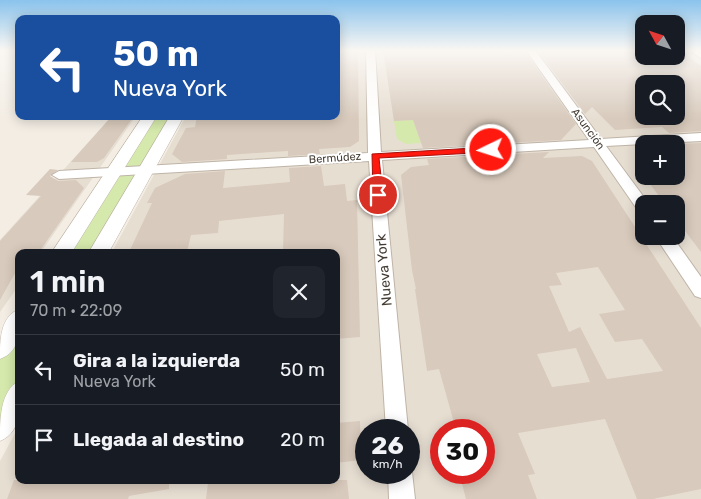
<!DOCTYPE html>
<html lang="es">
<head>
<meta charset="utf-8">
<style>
	:root { --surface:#171b24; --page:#20242c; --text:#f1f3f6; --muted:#9ea1a6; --line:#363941 }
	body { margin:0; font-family:Rubik,sans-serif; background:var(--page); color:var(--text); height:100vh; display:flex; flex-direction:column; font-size:19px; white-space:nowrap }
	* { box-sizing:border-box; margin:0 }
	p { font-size:16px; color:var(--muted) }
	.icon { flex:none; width:28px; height:28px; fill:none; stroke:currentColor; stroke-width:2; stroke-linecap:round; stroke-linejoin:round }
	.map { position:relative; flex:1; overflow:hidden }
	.side { position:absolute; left:15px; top:249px; width:325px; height:235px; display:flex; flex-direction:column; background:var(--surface); border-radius:10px; box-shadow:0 2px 12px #0003 }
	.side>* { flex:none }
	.hud { position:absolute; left:15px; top:15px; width:325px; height:105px; border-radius:10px; box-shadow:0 2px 12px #0003; background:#1a4fa0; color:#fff; overflow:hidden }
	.needle { width:32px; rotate:310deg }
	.fabs { position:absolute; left:635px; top:15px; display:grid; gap:10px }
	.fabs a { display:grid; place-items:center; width:50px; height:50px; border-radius:10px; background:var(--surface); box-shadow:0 2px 12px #0003; font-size:25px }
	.speed { position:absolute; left:355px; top:419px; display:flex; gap:10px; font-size:25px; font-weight:700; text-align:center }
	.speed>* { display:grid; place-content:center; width:65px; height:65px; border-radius:50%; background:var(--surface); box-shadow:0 2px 12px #0003; line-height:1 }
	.speed small { font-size:12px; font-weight:400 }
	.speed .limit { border:8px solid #d22; background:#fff; color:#111 }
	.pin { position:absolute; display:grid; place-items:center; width:42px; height:42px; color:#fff; margin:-21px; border:2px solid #fff; border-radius:50%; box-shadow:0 1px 5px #0007 }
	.me { position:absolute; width:55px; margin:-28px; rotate:266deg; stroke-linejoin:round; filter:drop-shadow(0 0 4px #0008) }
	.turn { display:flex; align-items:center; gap:18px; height:105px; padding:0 15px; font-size:22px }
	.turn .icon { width:65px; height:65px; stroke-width:2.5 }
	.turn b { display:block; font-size:35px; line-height:42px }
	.round { display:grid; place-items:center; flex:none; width:52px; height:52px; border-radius:10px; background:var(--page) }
	.summary { display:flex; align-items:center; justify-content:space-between; height:85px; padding:0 15px }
	h1 { font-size:30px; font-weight:600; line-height:38px }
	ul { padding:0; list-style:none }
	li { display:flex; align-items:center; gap:15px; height:70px; padding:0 15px; border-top:1px solid var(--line) }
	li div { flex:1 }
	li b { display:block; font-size:19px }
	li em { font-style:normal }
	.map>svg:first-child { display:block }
	.residential { fill:#e7ded2; fill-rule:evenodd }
	.green { fill:#d4e9ab }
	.building { fill:#d8cabc; fill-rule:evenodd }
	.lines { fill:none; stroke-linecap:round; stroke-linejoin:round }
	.minor-casing { stroke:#bfb4a7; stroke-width:2 }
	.tertiary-casing { stroke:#bfb4a7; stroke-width:1 }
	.minor { fill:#fff; fill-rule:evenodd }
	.tertiary { fill:#fff; fill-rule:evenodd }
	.route { fill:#ff190f; stroke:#a6100a }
	.labels { text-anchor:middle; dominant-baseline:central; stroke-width:4; stroke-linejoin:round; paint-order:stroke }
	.far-street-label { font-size:11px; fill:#453d34; stroke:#fff }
	.street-label { font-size:14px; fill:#453d34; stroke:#fff }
</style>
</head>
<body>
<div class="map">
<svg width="701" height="499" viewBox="0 0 701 499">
	<rect width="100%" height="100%" fill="#f3ede4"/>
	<g class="residential">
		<path d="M336 50H644V56H676V50H701V499H0V461L19 426V480H336V252H112L186 116H336ZM644 84H676V116H644ZM644 144H676V176H644ZM644 204H676V236H644ZM366 430H409V472H366ZM441 430H484V472H441Z"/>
		<polygon points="112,116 136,116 41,252 19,252 19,285 0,312 0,240"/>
	</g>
	<g class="green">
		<polygon points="150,116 177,116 99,252 62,252"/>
		<polygon points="413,120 421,143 406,144 397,139 394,121"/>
		<polygon points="19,319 19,394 0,427 0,348"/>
	</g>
	<g class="building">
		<polygon points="383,50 524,50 576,124 561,140 423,148 413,120 394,121"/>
		<path d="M537 50H644V56H676V50H680L701 66V131L669 133 662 127 615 130 592 107 585 114ZM644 84H676V116H644Z"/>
		<polygon points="336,51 358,51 359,141 350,147 319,149 320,154 288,156 288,151 271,152 227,155 227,159 182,162 172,154 186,128 195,127 197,116 336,116"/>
		<polygon points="112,116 134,116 104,158 97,162 71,162"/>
		<polygon points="701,143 701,252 676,219 676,204 665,204 644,176 676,176 676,144"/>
		<path d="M549 152 543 158 582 156 592 161 701 328V489L653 499H637L605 419 518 433 535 474 528 475 537 499H466L459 472H484V430H456L439 369 427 371 415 289H416L412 270 401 175 411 167 429 165 427 159ZM598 267 625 310 599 314 615 342 642 339 663 371 607 379 580 327 569 332 549 286 562 285 556 273ZM576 348 590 382 552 387 537 354Z"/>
		<polygon points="321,166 324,186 345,184 347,201 357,200 360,337 336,339 336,252 283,252 284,214 219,221 218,233 191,235 187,252 129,252 152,203 147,203 155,188 185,174 225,171 223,188 290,182 289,168"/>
		<polygon points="50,169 58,170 50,176 58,181 76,180 84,188 41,249 28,250 26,252 19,252 19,266 0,300 0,241 41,196 26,195"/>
		<polygon points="360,421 361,460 336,463 336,423"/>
		<polygon points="14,480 169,480 169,489 129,496 128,499 7,499"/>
		<polygon points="228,480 347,480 349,499 206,499 208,483"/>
	</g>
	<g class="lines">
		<g class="minor-casing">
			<g id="minor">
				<polygon points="366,50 375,50 381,152 589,140 526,50 535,50 601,139 701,133 701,141 606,146 649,204 644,204 644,213 639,212 594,147 382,160 408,430 386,430 369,161 59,179 52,175 59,171 368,153"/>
				<polygon points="689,50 701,51 701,58"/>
				<polygon points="655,236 672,236 701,277 701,298 695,296"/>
				<polygon points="409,464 412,472 415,499 389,499 388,472 409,472"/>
			</g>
		</g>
		<g class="tertiary-casing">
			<g id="tertiary">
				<polygon points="143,116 157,116 72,252 52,252"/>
				<polygon points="170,116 184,116 109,252 89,252"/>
				<path d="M19 309C19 329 22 351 0 359 0 340 0 317 19 309Z"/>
				<path d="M19 381C19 403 24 431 0 441 0 419 0 391 19 381Z"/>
			</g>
		</g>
		<use href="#minor" class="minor"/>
		<use href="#tertiary" class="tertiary"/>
	</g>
	<linearGradient id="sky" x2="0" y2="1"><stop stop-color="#8ac3ec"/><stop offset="0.42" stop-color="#faf7f3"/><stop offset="1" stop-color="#faf7f3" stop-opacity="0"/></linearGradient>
	<rect width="701" height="120" fill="url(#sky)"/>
	<polygon class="route" points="491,147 495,150 494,152 379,158 383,195 378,198 373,195 372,154"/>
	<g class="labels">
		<g class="far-street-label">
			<text transform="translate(588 129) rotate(54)">Asunción</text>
			<text transform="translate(335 158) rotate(-4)">Bermúdez</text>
		</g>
		<g class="street-label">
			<text transform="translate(384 270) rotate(-95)">Nueva York</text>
		</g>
	</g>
</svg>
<div class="fabs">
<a><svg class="needle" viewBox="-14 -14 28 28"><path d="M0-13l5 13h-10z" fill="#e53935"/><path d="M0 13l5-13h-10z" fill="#9ea1a6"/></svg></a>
<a><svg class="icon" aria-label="search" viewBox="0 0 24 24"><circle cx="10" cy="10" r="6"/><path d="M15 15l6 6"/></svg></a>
<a>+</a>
<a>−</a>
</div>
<div class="speed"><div>26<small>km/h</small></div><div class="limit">30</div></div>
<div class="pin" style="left:378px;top:195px;background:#d93025"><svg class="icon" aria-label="arrive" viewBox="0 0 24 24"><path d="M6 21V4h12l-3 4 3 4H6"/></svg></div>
<svg class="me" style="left:491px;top:150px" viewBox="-20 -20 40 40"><circle r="17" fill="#ff190f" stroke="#fff" stroke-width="3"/><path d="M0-11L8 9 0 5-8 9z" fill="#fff"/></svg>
<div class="hud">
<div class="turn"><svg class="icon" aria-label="left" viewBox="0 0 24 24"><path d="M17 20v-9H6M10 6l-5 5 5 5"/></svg><div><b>50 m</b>Nueva York</div></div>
</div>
<section class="side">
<div class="summary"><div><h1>1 min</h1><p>70 m · 22:09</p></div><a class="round"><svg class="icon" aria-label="close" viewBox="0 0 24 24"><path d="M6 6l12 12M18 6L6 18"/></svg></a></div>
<ul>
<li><svg class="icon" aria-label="left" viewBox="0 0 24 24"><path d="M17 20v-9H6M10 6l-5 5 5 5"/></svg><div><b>Gira a la izquierda</b><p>Nueva York</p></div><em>50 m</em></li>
<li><svg class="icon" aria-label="arrive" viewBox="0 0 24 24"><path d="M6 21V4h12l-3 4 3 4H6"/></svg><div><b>Llegada al destino</b></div><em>20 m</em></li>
</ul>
</section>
</div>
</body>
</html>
